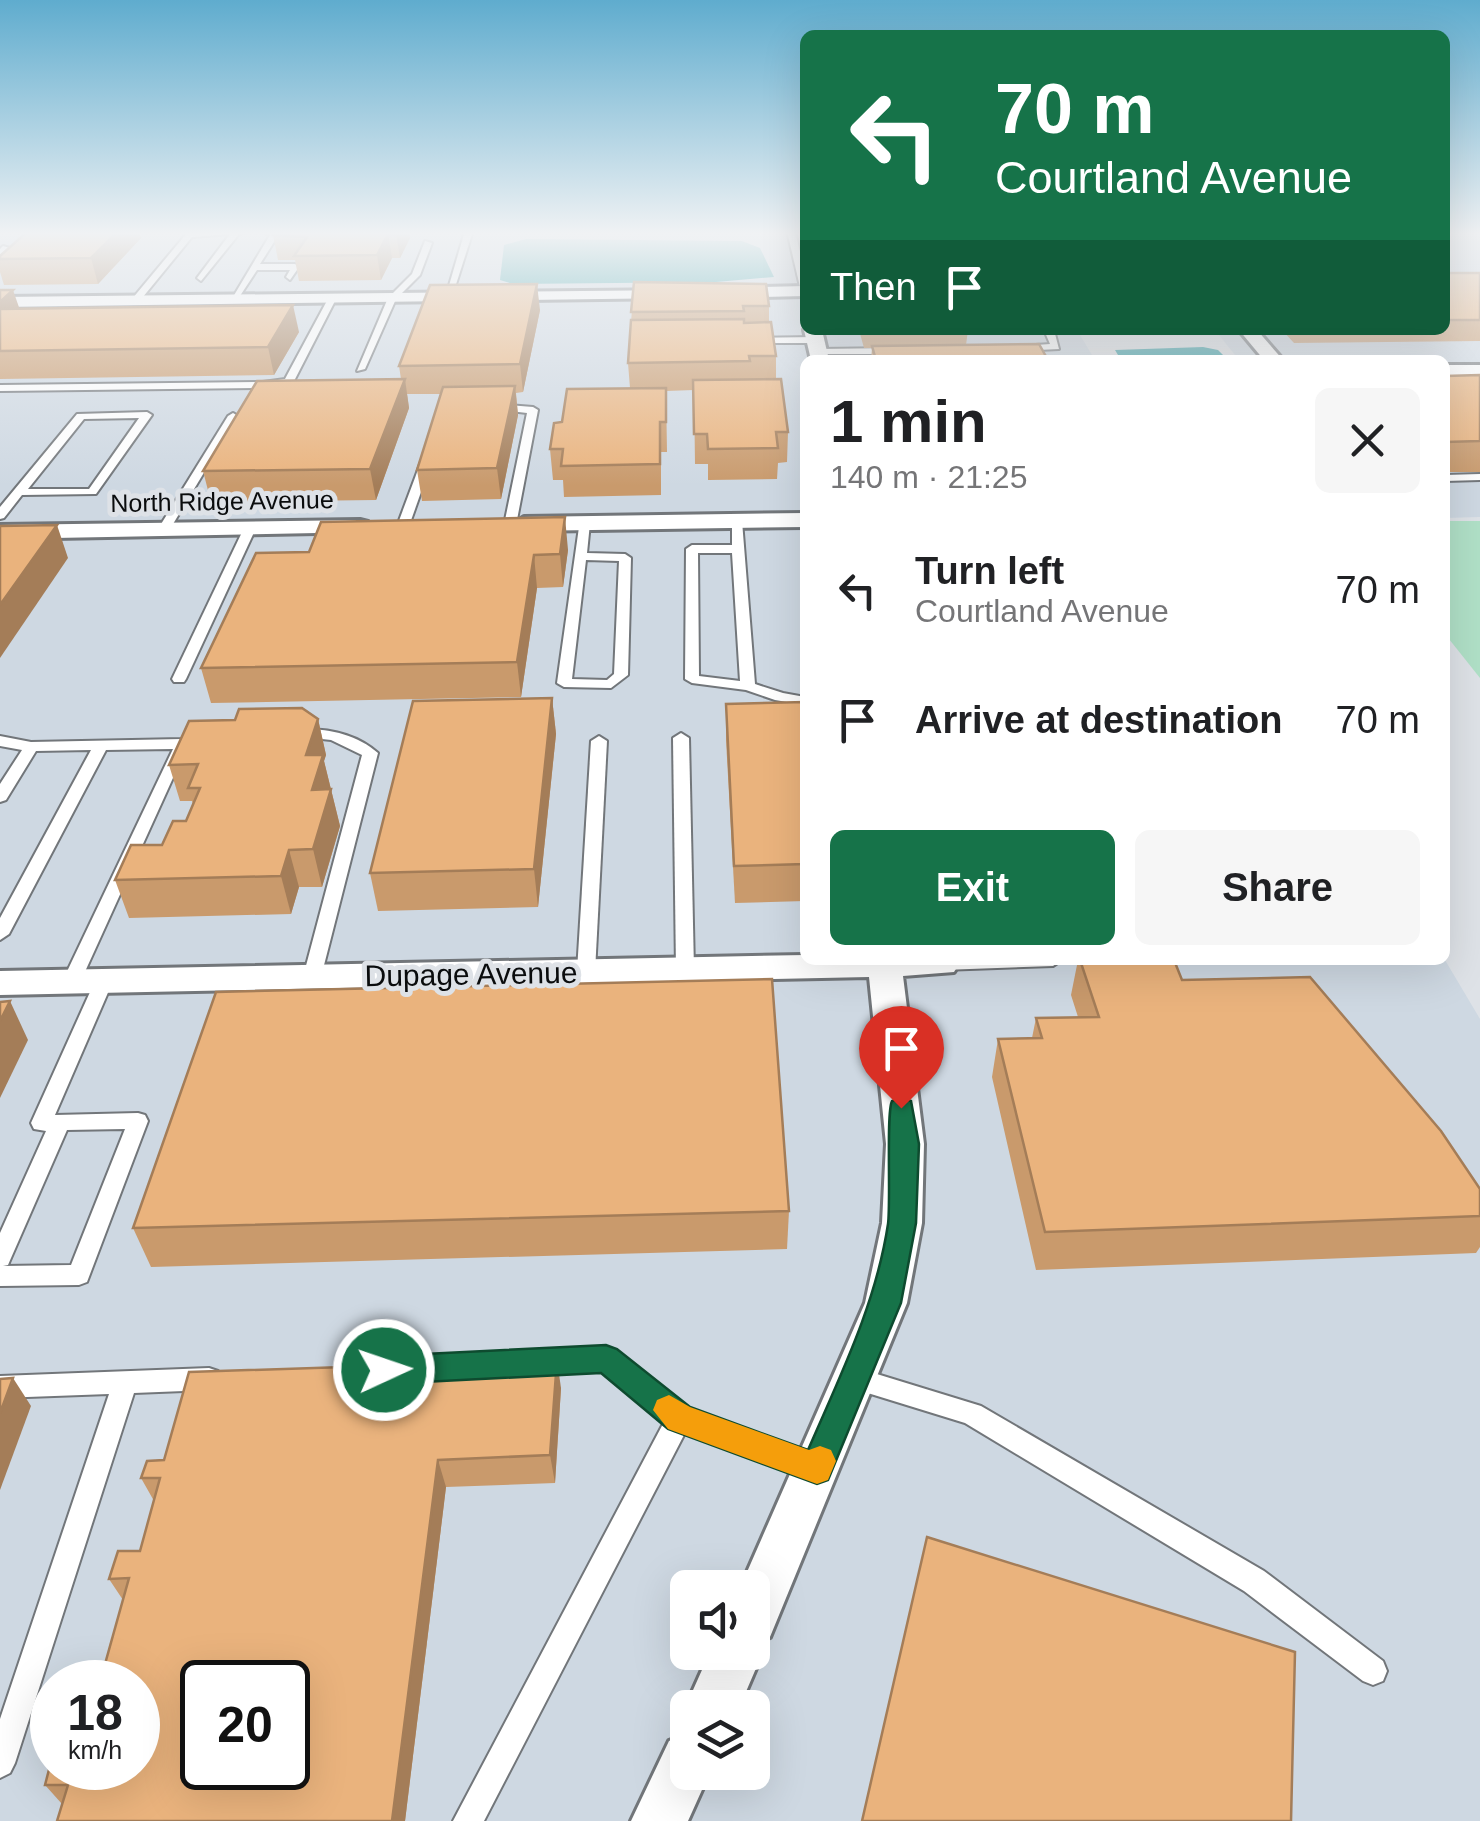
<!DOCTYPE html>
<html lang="en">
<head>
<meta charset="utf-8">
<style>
	:root { --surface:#fff; --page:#f6f6f6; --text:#202124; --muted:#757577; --accent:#167349 }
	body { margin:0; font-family:Arial,sans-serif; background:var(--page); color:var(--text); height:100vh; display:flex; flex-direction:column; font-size:38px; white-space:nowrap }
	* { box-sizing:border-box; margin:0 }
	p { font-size:32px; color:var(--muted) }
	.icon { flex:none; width:55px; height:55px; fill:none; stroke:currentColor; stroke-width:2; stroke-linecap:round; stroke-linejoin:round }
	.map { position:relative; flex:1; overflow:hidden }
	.panel { position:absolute; left:800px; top:355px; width:650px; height:610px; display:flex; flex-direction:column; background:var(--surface); border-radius:15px; box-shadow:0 10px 40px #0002 }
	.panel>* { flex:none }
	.guide { position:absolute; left:800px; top:30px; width:650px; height:305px; border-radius:15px; box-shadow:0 10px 40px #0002; background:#167349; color:#fff; overflow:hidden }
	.fabs { position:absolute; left:670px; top:1570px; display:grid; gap:20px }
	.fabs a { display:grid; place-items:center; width:100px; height:100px; border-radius:15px; background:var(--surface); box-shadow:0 10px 40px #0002; font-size:50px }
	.speed { position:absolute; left:30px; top:1660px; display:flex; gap:20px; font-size:50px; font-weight:700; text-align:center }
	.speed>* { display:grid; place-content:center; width:130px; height:130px; border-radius:50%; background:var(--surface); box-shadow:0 10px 40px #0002; line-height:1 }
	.speed small { font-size:25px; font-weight:400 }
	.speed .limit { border:5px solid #111; border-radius:15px; background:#fff; color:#111 }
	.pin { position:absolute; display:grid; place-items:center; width:85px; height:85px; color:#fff; margin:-102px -42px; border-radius:50% 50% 50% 0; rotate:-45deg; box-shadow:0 0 10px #0007 }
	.pin .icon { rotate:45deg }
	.me { position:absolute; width:110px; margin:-55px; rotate:87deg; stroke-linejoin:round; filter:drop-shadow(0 0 8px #0008) }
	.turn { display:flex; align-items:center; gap:35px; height:210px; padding:0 30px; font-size:45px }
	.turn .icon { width:130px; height:130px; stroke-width:2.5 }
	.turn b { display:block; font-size:70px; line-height:85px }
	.then { display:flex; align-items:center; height:95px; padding:0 30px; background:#0003; gap:20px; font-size:38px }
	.round { display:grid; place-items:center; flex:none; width:105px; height:105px; border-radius:15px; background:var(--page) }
	.headline { display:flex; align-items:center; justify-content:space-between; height:170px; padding:0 30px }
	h1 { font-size:60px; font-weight:800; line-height:75px }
	.primary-button { display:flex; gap:20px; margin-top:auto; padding:20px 30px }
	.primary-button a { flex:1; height:115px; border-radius:15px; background:var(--accent); color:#fff; font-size:40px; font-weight:800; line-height:115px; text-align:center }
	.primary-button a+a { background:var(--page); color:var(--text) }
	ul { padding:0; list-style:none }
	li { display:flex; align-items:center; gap:30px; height:130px; padding:0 30px }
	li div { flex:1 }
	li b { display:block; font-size:38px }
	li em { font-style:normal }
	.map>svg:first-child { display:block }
	.built { fill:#ced8e2; fill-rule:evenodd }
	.green { fill:#b0e0c7 }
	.water { fill:#339fa6 }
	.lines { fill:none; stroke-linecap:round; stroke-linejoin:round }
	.lane-casing { stroke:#72767a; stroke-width:4 }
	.street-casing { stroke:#72767a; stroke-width:6 }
	.lane { fill:#fff; fill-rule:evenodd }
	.street { fill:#fff; fill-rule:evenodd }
	.wall { fill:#c99a6c }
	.shaded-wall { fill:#a47d58 }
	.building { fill:#eab37d; stroke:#a47d58; stroke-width:2.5; fill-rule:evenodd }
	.route { fill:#167349; stroke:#0e4b2f; stroke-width:2.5 }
	.slow { fill:#f59e0b }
	.labels { text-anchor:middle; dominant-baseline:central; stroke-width:10; stroke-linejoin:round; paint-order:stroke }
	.far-street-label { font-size:25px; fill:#0a0c0d; stroke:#dee2e7 }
	.street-label { font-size:30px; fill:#0a0c0d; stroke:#dee2e7 }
</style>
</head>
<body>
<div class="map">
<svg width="1480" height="1821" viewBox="0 0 1480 1821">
	<rect width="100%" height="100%" fill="#dee2e7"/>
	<g class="built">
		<polygon points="0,231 805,231 805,290 0,299"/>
		<polygon points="1445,231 1480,231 1480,517 1445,518 1445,360 1239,360 1215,330 1445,330"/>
		<path d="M805 298V330H1077L1095 360H805V960H1445L1480 1019V1821H0V310ZM688 1588H752V1652H688ZM52 1682H138V1768H52ZM202 1682H288V1768H202ZM688 1708H752V1772H688Z"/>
	</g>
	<polygon class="green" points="1445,521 1480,521 1480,678 1445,634"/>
	<g class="water">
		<polygon points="526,239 742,241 760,248 774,277 716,282 513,284 500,280 504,245"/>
		<polygon points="1203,347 1218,350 1228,360 1121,360 1115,350"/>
	</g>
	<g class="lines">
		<g class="lane-casing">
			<g id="lane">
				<polygon points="208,231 248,231 239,234 201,281 197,278 230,234 192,237 138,303 132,303 132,299 187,233"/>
				<polygon points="260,231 279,234 260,264 295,264 299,267 290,280 286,277 290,270 257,270 236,302 230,302 270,235"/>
				<polygon points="465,231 473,231 452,297 445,299"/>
				<polygon points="787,231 795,231 805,273 805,294 801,291"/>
				<polygon points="425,241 432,243 420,275 396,299 365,369 357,371 388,298 412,274"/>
				<polygon points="3,246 10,248 0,256 0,249"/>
				<polygon points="329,297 336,299 293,383 263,388 0,391 0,385 263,382 285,379"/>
				<polygon points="1044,330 1054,330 1059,349 1018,351 1016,349 1021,346 1050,344"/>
				<polygon points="751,338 815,337 820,340 815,343 748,343 746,341"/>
				<polygon points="818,349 895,348 900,351 895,354 815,354 813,352"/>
				<polygon points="496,404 533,407 538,410 516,525 510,529 504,525 527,413 492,409 491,407"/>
				<path d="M147 412 152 415 96 494 22 495 4 518 0 519V507L77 414ZM139 418 89 489H28L84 419Z"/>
				<polygon points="233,413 238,416 170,529 160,532 158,529 228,416"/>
				<polygon points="422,459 432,461 409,526 399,529 397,526"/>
				<polygon points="1480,474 1480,480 1445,481 1445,475"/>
				<path d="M732 518 742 521 755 684 783 693 805 697V705L775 700 746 690 692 683 685 679 686 549 692 545H732ZM698 553H732L740 681 699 676Z"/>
				<path d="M580 520 590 523 587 553 625 554 631 558 628 675 611 688 564 687 557 683ZM586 560 619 561 614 674 607 680 572 679Z"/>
				<polygon points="250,524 256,528 186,679 184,682 174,682 172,679 244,528"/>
				<path d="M299 729C327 728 357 734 378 753L321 977 312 983 303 977 362 755 331 740 294 736 292 733Z"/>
				<polygon points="681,733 689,738 694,970 685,976 676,970 673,738"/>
				<polygon points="198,735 206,740 187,747 78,987 64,987 62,982 173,749 106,750 9,934 0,940 0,918 91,750 36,751 6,800 0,802 0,784 22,750 0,746 0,736 31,742 182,739"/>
				<polygon points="599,736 607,741 595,972 586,978 577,972 591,741"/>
				<polygon points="935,960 1062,960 1053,966 942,970 936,968 933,964"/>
				<path d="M104 975 113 981 55 1115 138 1113 145 1115 148 1121 87 1282 79 1285 0 1286V1233L46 1131 34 1129 31 1123 95 981ZM125 1129 71 1265 3 1266 8 1265 11 1258 67 1130Z"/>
				<polygon points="606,1348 614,1351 687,1411 826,1460 830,1469 826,1478 817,1481 685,1433 484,1821 453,1821 664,1422 602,1370 535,1373 527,1370 523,1362 527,1354 535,1351"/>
				<polygon points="854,1367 981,1406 1264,1571 1383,1661 1387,1671 1383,1681 1373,1685 1363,1681 1244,1591 965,1423 845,1386 842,1378 845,1370"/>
				<polygon points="209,1368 218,1371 221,1379 218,1387 209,1390 134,1393 15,1763 10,1773 0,1778 0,1719 109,1394 0,1398 0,1376"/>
			</g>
		</g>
		<g class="street-casing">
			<g id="street">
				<polygon points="805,286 805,296 725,298 717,293 725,288"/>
				<polygon points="682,290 682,296 676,298 0,307 0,297"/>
				<polygon points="804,330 822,330 829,360 811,360"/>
				<polygon points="1239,330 1257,330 1283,360 1264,360"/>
				<rect x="1445" y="365" width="35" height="12"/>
				<polygon points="805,513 805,527 524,531 513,524 524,517"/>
				<polygon points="360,520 368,522 371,527 368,532 0,539 0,525"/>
				<polygon points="805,955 805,960 957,960 959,964 954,972 903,976 924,1144 922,1223 907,1303 770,1637 759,1642 763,1652 739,1708 688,1708 688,1713 685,1708 710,1652 752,1652 752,1588 740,1588 865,1303 882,1223 886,1144 869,977 0,995 0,971"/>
				<polygon points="688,1733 688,1772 710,1772 688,1821 631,1821 669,1741"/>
			</g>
		</g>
		<use href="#lane" class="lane"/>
		<use href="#street" class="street"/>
	</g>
	<g class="wall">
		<polygon points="275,231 409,231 410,238 400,258 392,258 381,280 299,281 295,260 278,260 273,235"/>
		<polygon points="141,238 98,284 4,285 0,272 0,256"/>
		<polygon points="1445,273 1480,273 1480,341 1294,343 1282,330 1445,330"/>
		<polygon points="634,282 769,306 769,323 776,356 776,379 788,432 787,462 778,463 777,479 708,480 708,464 695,464 694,390 666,391 667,452 661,452 661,495 564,497 563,480 553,480 550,449 562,422 630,388 628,363"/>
		<polygon points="0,290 20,309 299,332 274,375 0,379"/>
		<polygon points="540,310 523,392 516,393 518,415 501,499 422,501 417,470 441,394 407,394 409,408 376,500 211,502 203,471 401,379 399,366"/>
		<polygon points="859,330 968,330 966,345 1048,360 871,360 872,348 864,348"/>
		<polygon points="1480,375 1480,472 1445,472 1445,376"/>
		<polygon points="568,550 563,587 537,588 521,697 211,703 201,668 256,553"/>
		<polygon points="552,698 556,734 538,907 378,911 370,873"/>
		<polygon points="805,702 805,901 735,903 726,740 726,704"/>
		<polygon points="318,719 326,755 324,761 340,826 322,887 299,887 291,914 129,918 115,880 162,845 186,821 193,804 192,801 180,801 169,765"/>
		<polygon points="1078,960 1174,960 1182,980 1480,1189 1480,1247 1476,1253 1036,1270 992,1077 998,1039 1032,1038 1036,1018 1078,1017 1071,995"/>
		<polygon points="789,1211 787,1249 151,1267 133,1228"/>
		<polygon points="561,1388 555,1483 446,1487 405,1821 57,1821 62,1804 45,1785 138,1768 123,1600 109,1579 140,1551 154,1501 141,1478 164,1460"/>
	</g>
	<g class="shaded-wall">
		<polygon points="118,231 139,231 141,238 98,284 91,258"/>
		<polygon points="398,231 409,231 410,238 400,258 396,234"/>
		<polygon points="388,234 392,258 381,280 377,255"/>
		<polygon points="537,284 540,310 523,392 520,364"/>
		<polygon points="13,290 22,316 0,331 0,302"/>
		<polygon points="293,305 299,332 274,375 268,347"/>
		<polygon points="405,379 409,408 376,500 370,469"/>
		<polygon points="515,386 518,415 501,499 497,468"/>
		<polygon points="565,517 568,550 563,587 560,554"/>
		<polygon points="57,525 68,558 0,658 0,605"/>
		<polygon points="534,555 537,588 521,697 517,662"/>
		<polygon points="552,698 556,734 538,907 534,869"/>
		<polygon points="318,719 326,755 324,761 340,826 322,887 313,849 306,755"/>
		<polygon points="289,850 299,887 291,914 281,876"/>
		<polygon points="10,1001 28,1040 0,1098 0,1021"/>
		<polygon points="557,1360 561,1388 555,1483 550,1455"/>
		<polygon points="13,1378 31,1406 0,1490 0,1413"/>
		<polygon points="438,1460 446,1487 405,1821 392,1821"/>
	</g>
	<g class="building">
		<polygon points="28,231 118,231 91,258 0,259 0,256"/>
		<polygon points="275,231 398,231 396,234 388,234 377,255 294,256 307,237 273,235"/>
		<rect x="1445" y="273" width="35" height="47"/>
		<polygon points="634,282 766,284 769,306 743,306 744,311 631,312"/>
		<polygon points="537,284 520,364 399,366 430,285"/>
		<polygon points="0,290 13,290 0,302"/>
		<polygon points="293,305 268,347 0,351 0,309"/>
		<polygon points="744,319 744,323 771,322 776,356 749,356 750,361 628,363 631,320"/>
		<polygon points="1039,344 1048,360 876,360 872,346"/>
		<polygon points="1480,375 1480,441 1445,442 1445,376"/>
		<polygon points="405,379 370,469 203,471 257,381"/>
		<polygon points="781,379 788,432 776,432 778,448 708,449 707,434 694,434 693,380"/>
		<polygon points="515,386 497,468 417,470 443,387"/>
		<polygon points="666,388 666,422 660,422 660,464 561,466 563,449 550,449 554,423 562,422 567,389"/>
		<polygon points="565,517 560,554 534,555 517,662 201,668 256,553 309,552 321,522"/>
		<polygon points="57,525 0,605 0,526"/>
		<polygon points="552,698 534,869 370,873 413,701"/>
		<polygon points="805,702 805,864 734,866 726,704"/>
		<polygon points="302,708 318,719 306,755 323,755 312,790 331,789 313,849 289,850 281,876 115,880 131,845 162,845 173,821 186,821 200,788 188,788 198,764 169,765 189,721 235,720 239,709"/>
		<polygon points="1080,960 1174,960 1182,980 1310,977 1441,1131 1480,1189 1480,1216 1045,1232 998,1039 1042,1038 1036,1018 1099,1017"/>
		<polygon points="772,979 789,1211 133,1228 216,992"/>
		<polygon points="10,1001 0,1021 0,1002"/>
		<path d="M557 1360 550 1455 438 1460 392 1821H57L68 1785H45L52 1758V1768H138V1682H100L129 1578 109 1579 118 1551H140L160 1478H141L147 1461 164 1460 189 1372ZM202 1682H288V1768H202Z"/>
		<polygon points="13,1378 0,1413 0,1379"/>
		<polygon points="927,1537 1295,1652 1291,1821 862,1821"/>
	</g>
	<linearGradient id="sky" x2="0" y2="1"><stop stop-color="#5facce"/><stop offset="0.48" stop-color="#f0f2f4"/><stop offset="1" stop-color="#f0f2f4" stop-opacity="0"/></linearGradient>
	<rect width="1480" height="486" fill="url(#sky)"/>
	<path class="route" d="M901 1098 911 1101 919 1144 916 1223 901 1303 828 1480 817 1484 668 1429 601 1373 384 1384 373 1380 368 1370 373 1360 384 1356 606 1345 617 1349 690 1407 808 1450C840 1376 876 1304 888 1224 891 1202 886 1112 892 1101Z"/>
	<polygon class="slow" points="669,1395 690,1407 809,1450 820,1446 831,1450 836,1461 828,1480 817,1484 668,1429 653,1410 657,1400"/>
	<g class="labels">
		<g class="far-street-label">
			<text transform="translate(222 501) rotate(-1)">North Ridge Avenue</text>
		</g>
		<g class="street-label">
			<text transform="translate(471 974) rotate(-1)">Dupage Avenue</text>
		</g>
	</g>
</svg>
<div class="fabs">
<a><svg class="icon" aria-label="sound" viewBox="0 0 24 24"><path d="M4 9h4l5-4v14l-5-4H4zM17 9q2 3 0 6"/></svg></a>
<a><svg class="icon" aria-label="layers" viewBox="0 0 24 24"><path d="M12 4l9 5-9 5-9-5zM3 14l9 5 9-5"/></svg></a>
</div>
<div class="speed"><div>18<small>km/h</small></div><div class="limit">20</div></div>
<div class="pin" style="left:901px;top:1108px;background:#d93025"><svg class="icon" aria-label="arrive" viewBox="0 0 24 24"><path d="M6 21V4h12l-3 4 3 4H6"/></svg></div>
<svg class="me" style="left:384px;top:1370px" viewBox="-20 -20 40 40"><circle r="17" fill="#167349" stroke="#fff" stroke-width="3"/><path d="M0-11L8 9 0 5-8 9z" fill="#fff"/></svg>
<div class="guide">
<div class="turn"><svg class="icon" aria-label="left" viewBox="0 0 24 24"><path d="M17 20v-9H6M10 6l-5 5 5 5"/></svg><div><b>70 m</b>Courtland Avenue</div></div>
<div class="then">Then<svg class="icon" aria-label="arrive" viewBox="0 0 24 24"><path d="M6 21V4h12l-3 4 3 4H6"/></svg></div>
</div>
<section class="panel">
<div class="headline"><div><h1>1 min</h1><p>140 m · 21:25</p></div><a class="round"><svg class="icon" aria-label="close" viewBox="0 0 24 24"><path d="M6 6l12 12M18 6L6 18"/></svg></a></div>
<ul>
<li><svg class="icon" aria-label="left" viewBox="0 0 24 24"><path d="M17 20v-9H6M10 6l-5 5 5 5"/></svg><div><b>Turn left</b><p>Courtland Avenue</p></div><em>70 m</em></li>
<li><svg class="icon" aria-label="arrive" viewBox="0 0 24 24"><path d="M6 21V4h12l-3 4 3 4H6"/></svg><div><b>Arrive at destination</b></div><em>70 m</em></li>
</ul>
<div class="primary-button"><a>Exit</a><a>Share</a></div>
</section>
</div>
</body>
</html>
